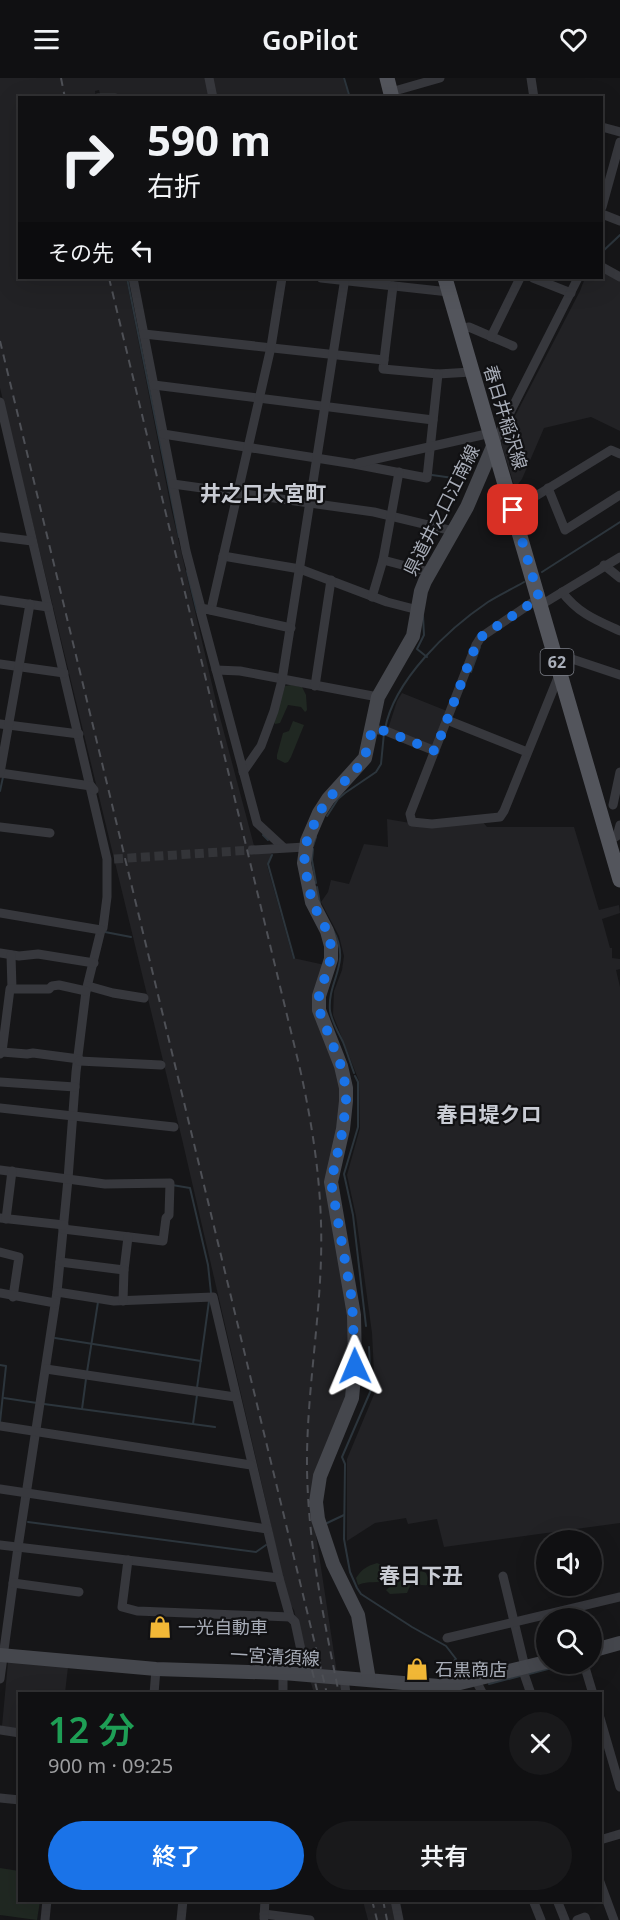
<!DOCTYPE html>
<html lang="ja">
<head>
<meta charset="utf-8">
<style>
	:root { --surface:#101012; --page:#19191b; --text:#f1f3f6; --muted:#9c9d9f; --line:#303032; --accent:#1a73e8 }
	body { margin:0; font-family:"Noto Sans","Noto Sans JP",sans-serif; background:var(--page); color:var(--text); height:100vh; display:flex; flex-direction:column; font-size:22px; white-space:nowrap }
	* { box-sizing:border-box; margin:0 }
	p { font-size:20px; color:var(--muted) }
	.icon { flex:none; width:33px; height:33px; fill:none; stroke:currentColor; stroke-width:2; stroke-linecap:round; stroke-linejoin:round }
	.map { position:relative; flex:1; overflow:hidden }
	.drawer { position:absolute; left:18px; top:1614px; width:584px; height:210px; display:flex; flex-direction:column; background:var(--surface); border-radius:0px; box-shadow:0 6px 24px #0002,0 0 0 2px var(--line) }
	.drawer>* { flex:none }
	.banner { position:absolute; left:18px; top:18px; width:585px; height:183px; border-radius:0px; box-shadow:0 6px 24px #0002,0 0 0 2px var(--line); background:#101012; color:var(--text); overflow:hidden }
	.tools { position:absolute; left:536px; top:1452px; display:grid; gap:12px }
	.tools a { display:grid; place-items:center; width:66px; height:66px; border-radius:50%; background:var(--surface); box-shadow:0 6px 24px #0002,0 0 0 2px var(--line); font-size:30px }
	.pin { position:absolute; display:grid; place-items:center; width:51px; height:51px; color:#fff; margin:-26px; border-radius:12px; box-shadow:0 3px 9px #0006 }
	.me { position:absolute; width:66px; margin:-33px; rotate:359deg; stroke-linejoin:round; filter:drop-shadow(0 0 4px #0008) }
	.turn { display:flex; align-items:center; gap:21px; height:126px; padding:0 30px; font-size:27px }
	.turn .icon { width:78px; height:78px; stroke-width:2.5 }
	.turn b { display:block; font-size:42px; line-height:51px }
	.then { display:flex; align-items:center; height:57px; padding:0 30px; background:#0003; gap:12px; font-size:22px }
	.round { display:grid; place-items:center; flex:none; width:63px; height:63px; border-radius:32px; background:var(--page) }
	.overview { display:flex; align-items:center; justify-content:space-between; height:102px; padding:0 30px }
	h1 { font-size:36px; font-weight:600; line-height:45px; color:#1e9e55 }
	.action { display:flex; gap:12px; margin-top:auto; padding:12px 30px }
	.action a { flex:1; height:69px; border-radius:36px; background:var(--accent); color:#fff; font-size:24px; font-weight:600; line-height:69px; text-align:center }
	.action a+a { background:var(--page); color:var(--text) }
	header { display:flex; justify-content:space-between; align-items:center; height:78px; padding:0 30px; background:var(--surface); font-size:27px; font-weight:600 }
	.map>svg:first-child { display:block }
	.built { fill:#222225 }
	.green { fill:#202822 }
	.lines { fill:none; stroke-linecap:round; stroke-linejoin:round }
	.stream { stroke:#2c353c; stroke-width:2 }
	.street-tunnel { stroke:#333438; stroke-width:9; stroke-dasharray:9 4.5; stroke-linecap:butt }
	.street { stroke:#37383d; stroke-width:9 }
	.secondary { stroke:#45474d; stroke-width:14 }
	.primary { stroke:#53555c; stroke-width:15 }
	.rail { stroke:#4e5056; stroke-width:2; stroke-dasharray:8 6; stroke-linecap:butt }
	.route { stroke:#1a73e8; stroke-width:10; stroke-dasharray:0 18 }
	.labels { text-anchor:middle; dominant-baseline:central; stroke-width:4.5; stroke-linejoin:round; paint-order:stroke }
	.shield { fill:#111113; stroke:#7b7e86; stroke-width:1.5 }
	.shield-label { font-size:16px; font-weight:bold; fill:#a8adb8 }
	.street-label { font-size:18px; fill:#a8adb8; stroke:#111113 }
	.poi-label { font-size:18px; fill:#a8adb8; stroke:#111113; text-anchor:start }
	.quarter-label { font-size:21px; font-weight:bold; fill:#c9ccd4; stroke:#111113 }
</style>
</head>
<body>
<header><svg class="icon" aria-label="menu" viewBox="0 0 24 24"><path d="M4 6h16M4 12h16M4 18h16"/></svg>GoPilot<svg class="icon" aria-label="heart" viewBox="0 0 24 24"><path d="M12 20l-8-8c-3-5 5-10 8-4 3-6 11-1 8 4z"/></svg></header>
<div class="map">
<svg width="620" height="1842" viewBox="0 0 620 1842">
	<rect width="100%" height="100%" fill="#161618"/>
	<g class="built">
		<polygon points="0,0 207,0 211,19 172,20 140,17 133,19 100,16 99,12 95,13 96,19 20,20 20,200 126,200 171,430 218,632 256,775 271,775 272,779 267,787 293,880 325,887 317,910 337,988 343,1021 328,1093 351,1240 350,1317 311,1424 337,1595 306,1592 307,1586 294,1532 287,1522 268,1433 182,1061 0,310"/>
		<polygon points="212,0 343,0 349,19 216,19"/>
		<polygon points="602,194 620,203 620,353 591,339 544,350 522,401 515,410 501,365 580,213 585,200 602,200"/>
		<polygon points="402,615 447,633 434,667 430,668 388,651 397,623"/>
		<polygon points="387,741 433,749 482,743 487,749 574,749 599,832 619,827 620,835 602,841 610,870 612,870 612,880 620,881 620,891 616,892 620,909 620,1445 444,1469 437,1441 408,1446 406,1440 375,1445 347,1463 347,1381 375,1314 372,1255 356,1138 347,1097 360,1050 359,1003 333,937 334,913 342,892 344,878 339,858 321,824 328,814 331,802 349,806 364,766 388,769"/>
		<polygon points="8,1584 68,1589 65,1615 20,1616 19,1651 2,1648"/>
		<polygon points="310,1602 342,1605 342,1615 314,1615"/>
		<polygon points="363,1823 392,1823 396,1842 368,1842"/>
	</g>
	<g class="green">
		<polygon points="291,607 302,609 306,617 307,632 305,634 301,629 288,627 280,645 275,646 274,644 285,608"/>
		<polygon points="293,643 304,647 291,679 288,684 285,685 277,681 277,677 283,655 289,653"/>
		<path d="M377 1485 395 1493 404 1503 408 1494 415 1495 422 1493 426 1495 428 1500 427 1507C421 1508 417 1505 411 1506L407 1515 390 1516 386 1512 391 1508 389 1502C377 1506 369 1502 358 1507L356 1500C362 1491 367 1488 377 1485Z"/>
		<polygon points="0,1790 19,1793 20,1822 40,1823 37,1842 0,1837"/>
	</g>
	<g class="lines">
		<g class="stream">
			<polyline points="344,0 350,20"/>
			<polyline points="602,174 620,157"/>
			<polyline points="127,200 179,459"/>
			<polyline points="432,397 453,400"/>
			<polyline points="187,493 197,534"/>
			<polyline points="542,494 620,444"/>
			<polyline points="423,538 424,557 417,571 427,579"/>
			<polyline points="471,594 480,569"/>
			<path d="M385 651C394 602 448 551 488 524 499 517 512 511 524 504"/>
			<polyline points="0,713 3,699"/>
			<polyline points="327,738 338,721 345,715 376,694 381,686 384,655"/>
			<polyline points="263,757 268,762"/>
			<polyline points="313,768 316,759"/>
			<polyline points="313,771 312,782 316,805"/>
			<polyline points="272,777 268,786 294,880"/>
			<polyline points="317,809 320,826"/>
			<path d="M333 852C352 886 327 902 330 933 332 944 338 954 343 964 347 974 350 984 354 995"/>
			<polyline points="105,854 131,859"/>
			<polyline points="355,998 358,1004 358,1049 344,1096 353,1137 366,1248"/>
			<polyline points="172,1107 190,1110 208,1187 211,1215"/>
			<polyline points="55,1260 201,1283"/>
			<polyline points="369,1269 371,1312 342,1379 345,1386 344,1461 350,1494 357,1510 361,1516 412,1549 446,1568 456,1581 449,1588 453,1600"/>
			<polyline points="0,1287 6,1288 0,1344"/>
			<polyline points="87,1294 98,1224"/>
			<polyline points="197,1310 209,1223"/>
			<polyline points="4,1320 37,1325"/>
			<polyline points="44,1326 215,1349"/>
			<polyline points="82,1331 86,1301"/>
			<polyline points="193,1346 197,1317"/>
			<polyline points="28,1444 256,1474 266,1467"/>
			<polyline points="325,1446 344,1437"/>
			<polyline points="529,1596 567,1586"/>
			<polyline points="489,1606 520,1598"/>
		</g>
		<polyline class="street-tunnel" points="114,781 252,772"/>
		<g class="street">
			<polyline points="209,0 213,20"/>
			<polyline points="531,0 534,20"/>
			<polyline points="391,14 440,0"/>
			<polyline points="98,20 115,20"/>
			<polyline points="602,49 620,54"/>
			<polyline points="602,129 620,64"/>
			<polyline points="602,136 620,143"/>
			<polyline points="602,189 620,199"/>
			<polyline points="133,200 186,473 201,530"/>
			<polyline points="321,200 449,214"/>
			<polyline points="533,200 571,215"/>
			<polyline points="459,251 469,249 513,268"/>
			<polyline points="144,256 384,282 383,291 438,296 471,294"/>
			<polyline points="491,259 520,200"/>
			<polyline points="384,282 393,208"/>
			<polyline points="154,307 433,342"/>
			<polyline points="0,324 107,781 107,819 103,850 101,852 86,913 76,994 68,1101 57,1214 18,1469 0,1601"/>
			<polyline points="163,356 354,386 427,400 438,296"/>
			<polyline points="494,366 578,200"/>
			<polyline points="358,385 491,355"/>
			<polyline points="173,406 374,434 453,453"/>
			<polyline points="548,410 565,452 620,417"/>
			<polyline points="513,432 611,372 620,376"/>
			<polyline points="0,459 32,463"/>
			<polyline points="223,478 300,491 387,524 418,532"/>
			<polyline points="383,482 429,494"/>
			<polyline points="604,487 620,500"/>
			<path d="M562 514C579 536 596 542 620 553"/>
			<polyline points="372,519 383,482 399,394"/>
			<polyline points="539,520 481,559 476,567 410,736 412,744 432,746 500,739 504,733 559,597"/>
			<polyline points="0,522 48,529"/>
			<polyline points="541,527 620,479"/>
			<polyline points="211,532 271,269 282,200"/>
			<polyline points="555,578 563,578 620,597"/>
			<polyline points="0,586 64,595"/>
			<polyline points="216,592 240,593 378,619"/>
			<polyline points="315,608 331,502"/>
			<polyline points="447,642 527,674"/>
			<polyline points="0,646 79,656"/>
			<polyline points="372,651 386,653 435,673"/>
			<polyline points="243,694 261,668 274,633 282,602 345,200"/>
			<polyline points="0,695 91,708 94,712"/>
			<polyline points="0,695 30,526"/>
			<polyline points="613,727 620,694"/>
			<polyline points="0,749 50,755"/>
			<polyline points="609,763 617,758 620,747"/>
			<polyline points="283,769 257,745 201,535 201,530 291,550"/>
			<polyline points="252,772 305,769"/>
			<polyline points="0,835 101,852"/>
			<polyline points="0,875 19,878 38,876 94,885"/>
			<polyline points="11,877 12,911"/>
			<polyline points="88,908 113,915 144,920"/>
			<polyline points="2,974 10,911 49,911 52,908 59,907 86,913"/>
			<polyline points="0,976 2,974 27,976 33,975 79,981"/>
			<polyline points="79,983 161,987"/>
			<polyline points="0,1004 75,1009"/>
			<polyline points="0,1030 174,1049"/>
			<polyline points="0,1092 105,1106 170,1105 169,1137 166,1140 163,1163 63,1151"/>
			<polyline points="0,1140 64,1147"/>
			<polyline points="6,1141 12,1093"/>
			<polyline points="0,1174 19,1179 13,1219"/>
			<polyline points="60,1184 124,1192 128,1159"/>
			<polyline points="57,1214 114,1223 213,1219 279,1500 290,1539 295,1544 304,1586 302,1597"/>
			<polyline points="0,1215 55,1225"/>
			<polyline points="123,1223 124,1192"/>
			<polyline points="46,1291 235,1319"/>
			<polyline points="0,1348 251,1387"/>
			<polyline points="0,1411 267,1451"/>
			<polyline points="0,1467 279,1500"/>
			<polyline points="128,1482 122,1529 137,1533 290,1539"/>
			<polyline points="503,1498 525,1589"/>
			<polyline points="13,1505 79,1514"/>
			<polyline points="447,1560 620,1519"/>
			<polyline points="584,1586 593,1616"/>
			<polyline points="522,1590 531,1616"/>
			<polyline points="283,1595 283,1616"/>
			<polyline points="344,1600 346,1616"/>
			<polyline points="475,1601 483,1616"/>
			<polyline points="154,1616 156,1591"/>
			<polyline points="600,1640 620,1709"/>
			<polyline points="0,1652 20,1655"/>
			<polyline points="0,1720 20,1722"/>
			<polyline points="600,1762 620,1756"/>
			<polyline points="600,1804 614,1842"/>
			<polyline points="395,1822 399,1842"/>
			<polyline points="533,1822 541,1842"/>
			<polyline points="557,1822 565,1842"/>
			<polyline points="264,1836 310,1842"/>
			<polyline points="264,1840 265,1822"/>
			<polyline points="45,1842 47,1822"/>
			<polyline points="181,1842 183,1822"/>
			<polyline points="577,1842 585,1839 586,1842"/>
		</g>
		<g class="secondary">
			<polyline points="591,1573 620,1565"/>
			<polyline points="0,1577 156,1591 283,1595 439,1608 456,1606 546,1584"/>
			<polyline points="369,1602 358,1537 333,1486 318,1441 316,1424 320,1398 352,1320 355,1288 354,1237 331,1104 343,1051 346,1023 346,1010 341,988 319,932 319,918 331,881 331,868 327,853 312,824 304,785 307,763 319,735 328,721 365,680 378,619 413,558 421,513 425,503 467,429 494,366"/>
		</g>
		<g class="primary">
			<polyline points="387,0 392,20"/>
			<polyline points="445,200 620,802"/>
		</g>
		<g class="rail">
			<polyline points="61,0 65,20"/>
			<path d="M109 200 300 991C314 1054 323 1116 321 1181 319 1246 308 1311 307 1376 306 1457 323 1537 339 1616"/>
			<polyline points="0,263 327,1616"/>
			<polyline points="312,1592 318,1616"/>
			<polyline points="372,1822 377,1842"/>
			<polyline points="383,1822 387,1842"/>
		</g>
	</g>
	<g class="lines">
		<polyline class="route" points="355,1288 352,1222 331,1104 343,1051 346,1023 346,1010 341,988 319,932 319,918 331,880 331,868 327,853 312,824 304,785 307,762 319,735 328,721 360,687 368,670 372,651 386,653 435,673 476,567 481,559 539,520 513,432"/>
	</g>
	<defs>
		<g id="shop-bare" transform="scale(1.8)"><path d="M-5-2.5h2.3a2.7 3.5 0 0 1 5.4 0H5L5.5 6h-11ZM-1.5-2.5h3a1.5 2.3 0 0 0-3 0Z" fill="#f1b736" stroke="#111113" stroke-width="2.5" paint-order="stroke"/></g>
	</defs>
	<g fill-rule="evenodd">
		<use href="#shop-bare" x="160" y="1549"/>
		<use href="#shop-bare" x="417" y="1591"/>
	</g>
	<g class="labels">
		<rect class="shield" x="540.5" y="571" width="33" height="26" rx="4.5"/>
		<g class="shield-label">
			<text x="557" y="584">62</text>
		</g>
		<g class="street-label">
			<text transform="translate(506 339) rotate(73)">春日井稲沢線</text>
			<text transform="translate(441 432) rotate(-63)">県道井之口江南線</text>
			<text transform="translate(275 1578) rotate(3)">一宮清須線</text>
		</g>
		<g class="poi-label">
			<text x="178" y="1549">一光自動車</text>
			<text x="435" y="1591">石黒商店</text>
		</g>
		<g class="quarter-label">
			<text x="263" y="415">井之口大宮町</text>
			<text x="489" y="1036">春日堤クロ</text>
			<text x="421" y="1497">春日下丑</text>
		</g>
	</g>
</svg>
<div class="tools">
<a><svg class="icon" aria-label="sound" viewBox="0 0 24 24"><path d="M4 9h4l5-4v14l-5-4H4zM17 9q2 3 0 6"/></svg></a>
<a><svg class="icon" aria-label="search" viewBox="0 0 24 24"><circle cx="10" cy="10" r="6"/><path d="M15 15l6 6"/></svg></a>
</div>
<div class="pin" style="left:513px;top:432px;background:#d93025"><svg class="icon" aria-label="arrive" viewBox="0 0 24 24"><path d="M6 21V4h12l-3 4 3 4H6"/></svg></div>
<svg class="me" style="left:355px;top:1288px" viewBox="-20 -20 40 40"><path d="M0-17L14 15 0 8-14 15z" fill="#1a73e8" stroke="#fff" stroke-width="4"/></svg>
<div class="banner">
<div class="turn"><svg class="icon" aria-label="right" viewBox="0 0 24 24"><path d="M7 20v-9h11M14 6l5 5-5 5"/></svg><div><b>590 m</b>右折</div></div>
<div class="then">その先<svg class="icon" aria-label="left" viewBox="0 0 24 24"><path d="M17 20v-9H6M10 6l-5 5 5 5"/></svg></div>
</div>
<section class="drawer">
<div class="overview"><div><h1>12 分</h1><p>900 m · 09:25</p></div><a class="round"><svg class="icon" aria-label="close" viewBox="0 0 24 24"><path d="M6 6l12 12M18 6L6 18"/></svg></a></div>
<div class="action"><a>終了</a><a>共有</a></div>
</section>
</div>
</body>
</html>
